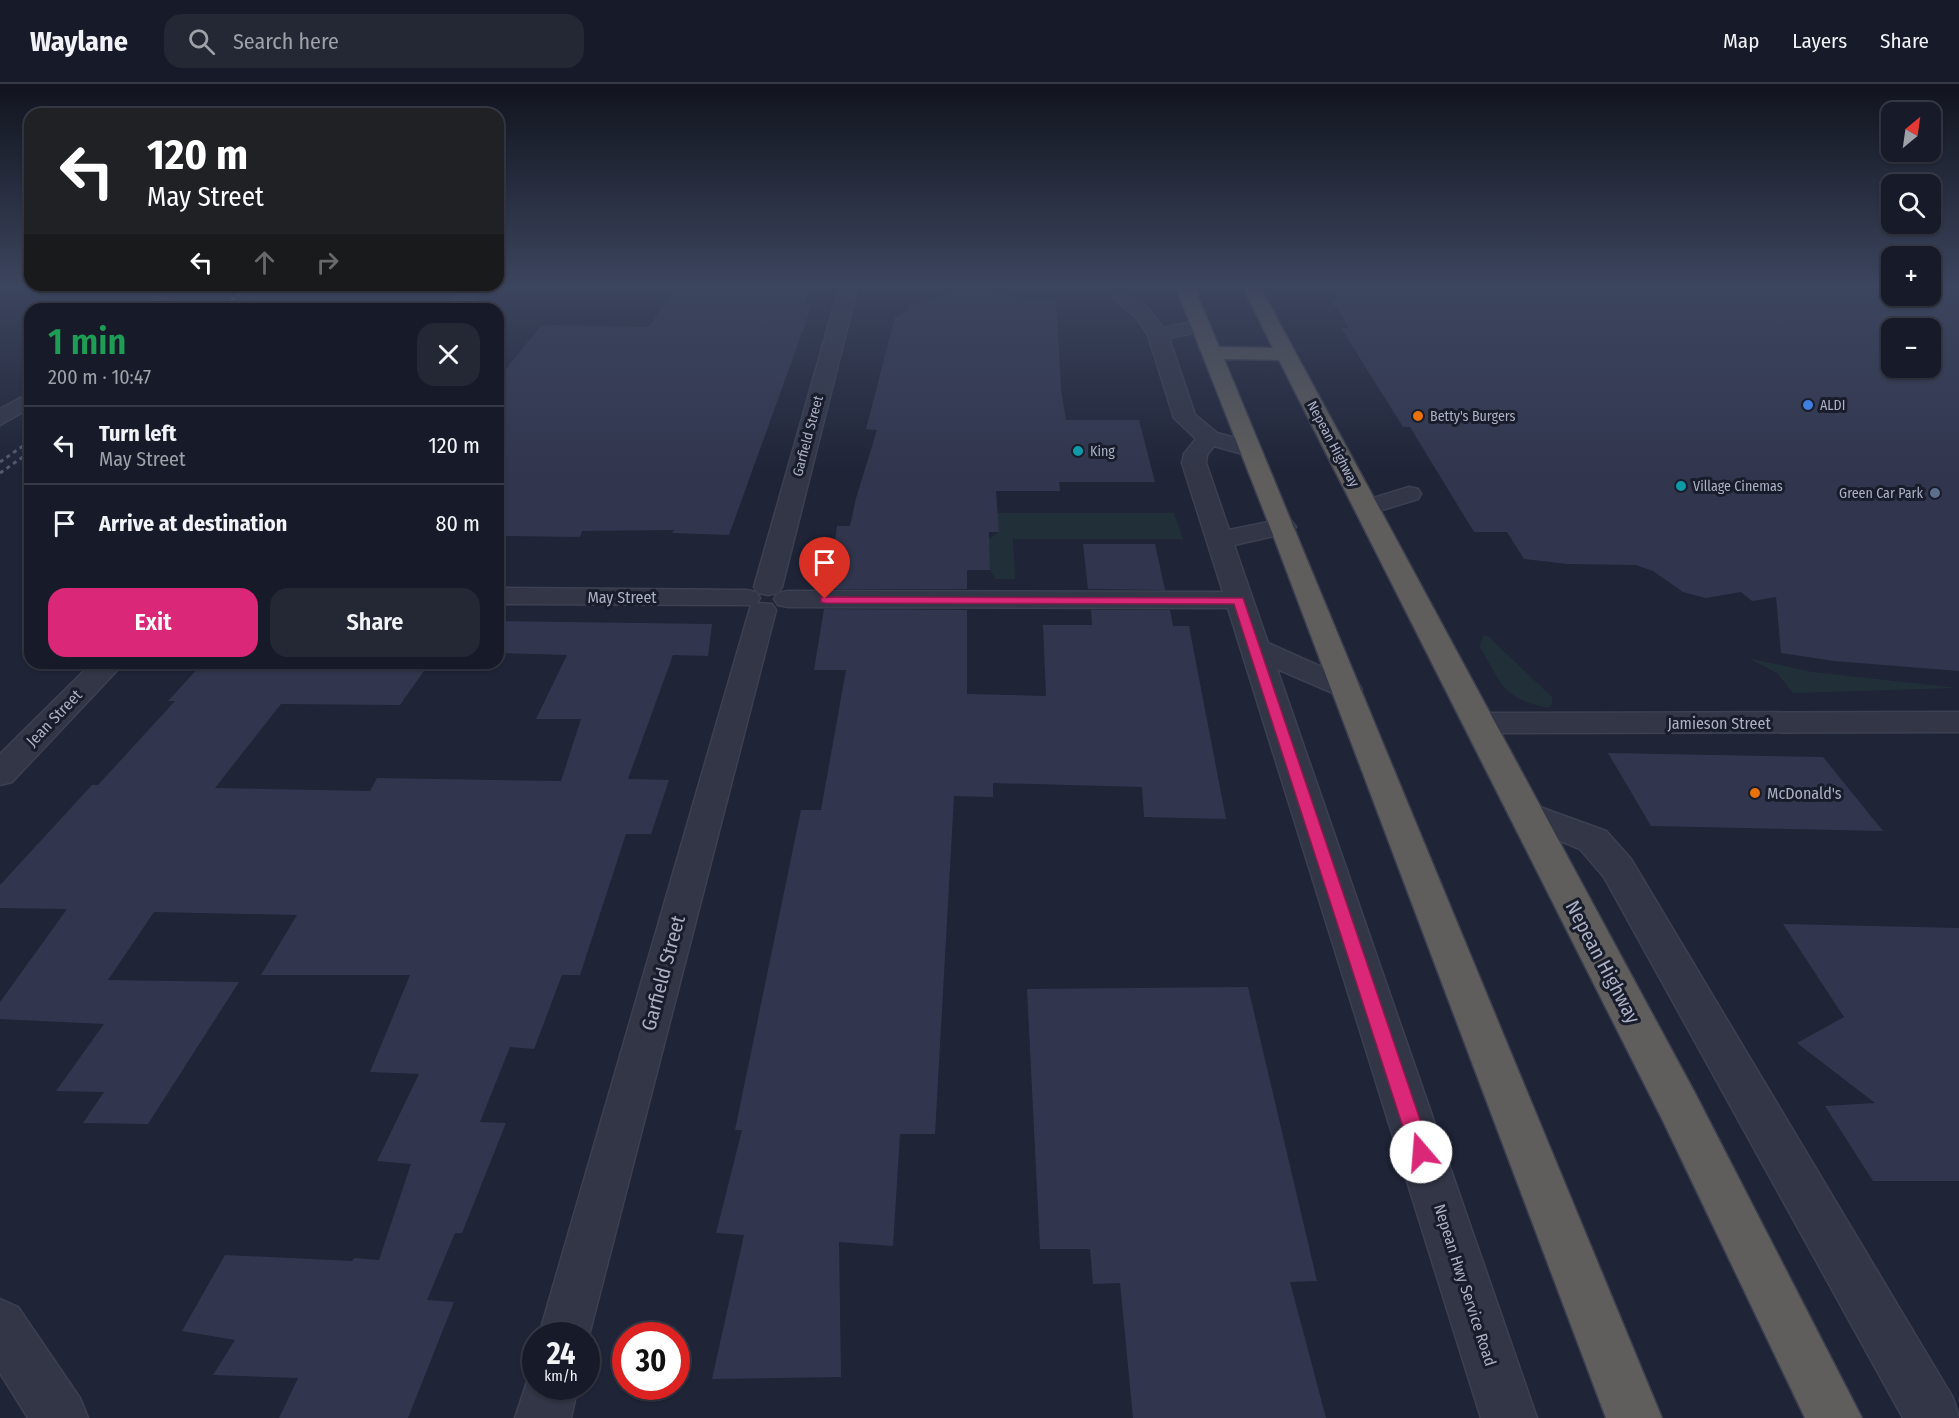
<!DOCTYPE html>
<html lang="en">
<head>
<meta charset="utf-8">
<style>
	:root { --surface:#171b29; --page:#242835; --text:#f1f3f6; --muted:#9ea1a8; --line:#363946; --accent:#db2777 }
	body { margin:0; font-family:"Fira Sans Condensed",sans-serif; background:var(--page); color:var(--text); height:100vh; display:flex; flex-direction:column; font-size:22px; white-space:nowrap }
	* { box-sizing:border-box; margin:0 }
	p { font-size:20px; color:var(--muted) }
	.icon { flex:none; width:33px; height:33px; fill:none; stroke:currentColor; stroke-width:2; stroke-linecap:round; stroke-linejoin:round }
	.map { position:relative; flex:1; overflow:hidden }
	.side { position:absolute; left:24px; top:219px; width:480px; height:366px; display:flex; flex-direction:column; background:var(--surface); border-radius:18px; box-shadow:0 2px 4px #0004,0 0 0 2px var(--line) }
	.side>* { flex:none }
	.guide { position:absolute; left:24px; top:24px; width:480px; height:183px; border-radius:18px; box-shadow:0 2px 4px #0004,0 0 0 2px var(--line); background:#202124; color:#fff; overflow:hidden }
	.needle { width:39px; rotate:29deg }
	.tools { position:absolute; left:1881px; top:18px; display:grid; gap:12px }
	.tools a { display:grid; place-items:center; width:60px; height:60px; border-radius:12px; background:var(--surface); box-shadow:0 2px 4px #0004,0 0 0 2px var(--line); font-size:30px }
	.speed { position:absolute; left:522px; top:1238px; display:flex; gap:12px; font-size:30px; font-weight:700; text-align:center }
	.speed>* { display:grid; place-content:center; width:78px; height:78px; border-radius:50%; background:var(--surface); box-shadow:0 2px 4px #0004,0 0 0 2px var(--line); line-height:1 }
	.speed small { font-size:15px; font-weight:400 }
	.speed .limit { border:9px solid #d22; background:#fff; color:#111 }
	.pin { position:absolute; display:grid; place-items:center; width:51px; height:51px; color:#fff; margin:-62px -26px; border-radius:50% 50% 50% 0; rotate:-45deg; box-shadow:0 0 6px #0007 }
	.pin .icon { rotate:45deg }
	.me { position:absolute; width:66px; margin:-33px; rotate:342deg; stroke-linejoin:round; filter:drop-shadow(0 0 4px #0008) }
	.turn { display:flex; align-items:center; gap:21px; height:126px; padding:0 24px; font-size:27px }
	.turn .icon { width:78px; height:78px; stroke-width:2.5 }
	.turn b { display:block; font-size:42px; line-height:51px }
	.lanes { display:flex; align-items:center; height:57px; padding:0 24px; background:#0003; justify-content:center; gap:30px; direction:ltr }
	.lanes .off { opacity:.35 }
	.round { display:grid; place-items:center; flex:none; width:63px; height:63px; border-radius:18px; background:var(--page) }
	.overview { display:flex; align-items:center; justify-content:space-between; height:102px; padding:0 24px }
	h1 { font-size:36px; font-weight:600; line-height:45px; color:#1e9e55 }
	.primary-button { display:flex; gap:12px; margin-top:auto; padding:12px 24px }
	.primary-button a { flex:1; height:69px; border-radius:18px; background:var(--accent); color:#fff; font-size:24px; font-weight:600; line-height:69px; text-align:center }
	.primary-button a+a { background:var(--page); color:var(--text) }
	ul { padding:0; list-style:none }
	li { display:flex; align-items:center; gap:18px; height:78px; padding:0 24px; border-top:2px solid var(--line) }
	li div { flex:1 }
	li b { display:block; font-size:22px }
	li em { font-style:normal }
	header { display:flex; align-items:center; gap:36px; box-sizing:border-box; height:84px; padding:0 30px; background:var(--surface); border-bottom:2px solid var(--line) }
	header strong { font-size:28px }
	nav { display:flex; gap:33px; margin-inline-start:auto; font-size:21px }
	.search { width:420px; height:54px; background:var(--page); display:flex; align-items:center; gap:15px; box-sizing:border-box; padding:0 21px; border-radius:18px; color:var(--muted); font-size:22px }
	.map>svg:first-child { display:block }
	.green { fill:#213038 }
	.building { fill:#31364e; fill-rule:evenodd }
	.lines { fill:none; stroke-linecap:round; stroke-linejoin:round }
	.minor-casing { stroke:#3c4051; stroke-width:3 }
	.trunk-casing { stroke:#3a3e4f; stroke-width:3 }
	.minor { fill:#323647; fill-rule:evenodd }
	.trunk { fill:#5f5e5c; fill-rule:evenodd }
	.rail { stroke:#54596f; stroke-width:3; stroke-dasharray:4 4; stroke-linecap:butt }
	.route { fill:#db2777; stroke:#8e194d; stroke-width:1.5 }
	.shop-dot { fill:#3f7fe0; stroke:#181c2b; stroke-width:2 }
	.food-dot { fill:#e8710a; stroke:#181c2b; stroke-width:2 }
	.culture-dot { fill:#0f9aa8; stroke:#181c2b; stroke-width:2 }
	.service-dot { fill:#5c6f8a; stroke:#181c2b; stroke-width:2 }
	.labels { text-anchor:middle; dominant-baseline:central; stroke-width:6; stroke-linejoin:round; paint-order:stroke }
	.far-poi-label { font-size:14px; fill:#acb0c4; stroke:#181c2b; text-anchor:start }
	.far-street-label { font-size:14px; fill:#acb0c4; stroke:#181c2b }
	.street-label { font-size:16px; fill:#acb0c4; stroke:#181c2b }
	.poi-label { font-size:16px; fill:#acb0c4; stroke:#181c2b; text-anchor:start }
	.near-street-label { font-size:20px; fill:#acb0c4; stroke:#181c2b }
</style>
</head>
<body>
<header>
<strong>Waylane</strong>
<div class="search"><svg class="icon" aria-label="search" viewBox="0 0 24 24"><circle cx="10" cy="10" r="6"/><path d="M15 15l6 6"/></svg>Search here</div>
<nav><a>Map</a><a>Layers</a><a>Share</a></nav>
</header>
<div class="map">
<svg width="1959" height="1334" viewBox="0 0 1959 1334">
	<rect width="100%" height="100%" fill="#1f2437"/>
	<g class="green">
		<polygon points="997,429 1174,429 1183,455 1013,455 1015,495 996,495 990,486 989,455 999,448"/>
		<path d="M1483 551 1488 552 1552 613V620L1548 624C1501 613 1503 602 1480 563Z"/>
		<polygon points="1748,574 1812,588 1958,604 1793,609 1777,589"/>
	</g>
	<g class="building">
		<polygon points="676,201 777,201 776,204 810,204 805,221 812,221 729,451 672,449 674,446 582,447 580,453 498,452 498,295 540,243 548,241 649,243"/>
		<polygon points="962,201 1024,215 1056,216 1061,305 1066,336 1139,336 1155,398 1059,398 1060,407 996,407 999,448 989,448 990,486 967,486 967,505 828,505 837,442 850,442 856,414 877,346 866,345 895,233 908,227 909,219 922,220"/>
		<path d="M1330 201H1892V212H1930V201H1959V587L1834 577 1781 569 1776 513 1752 517 1741 508 1706 514 1683 508 1653 487 1636 481 1568 480 1524 475 1507 448H1474L1410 343H1403L1341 244H1349L1330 215H1338ZM1892 244H1930V284H1892Z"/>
		<polygon points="1083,460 1155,460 1165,506 1088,505"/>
		<polygon points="824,525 967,526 967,610 1046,612 1043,541 1092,541 1091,526 1170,526 1173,542 1189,542 1226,735 1144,733 1142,703 993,699 993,713 954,712 935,1050 900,1050 893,1162 839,1158 841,1293 712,1295 744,1151 716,1149 742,1046 735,1046 801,726 821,726 846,586 814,586"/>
		<polygon points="498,537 712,540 708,572 673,571 628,695 669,696 651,750 626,750 580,891 562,891 534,965 510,963 480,1038 506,1039 462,1149 455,1149 427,1216 454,1218 408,1334 279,1334 298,1294 213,1291 235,1256 182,1247 225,1171 352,1177 354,1174 379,1176 411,1080 377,1077 419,990 370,988 410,891 261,891 297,831 154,828 108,896 239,898 148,1040 83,1039 104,1008 56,1007 104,940 0,935 0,918 67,825 0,824 0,801 92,701 98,701 175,617 168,617 201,581 424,587 400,621 281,620 215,704 370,707 377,694 561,697 581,635 536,635 567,571 498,569"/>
		<polygon points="1608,669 1823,673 1883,747 1651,742"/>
		<polygon points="1783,840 1959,844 1959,1097 1873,1097 1825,1022 1875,1019 1797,959 1844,933"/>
		<polygon points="1248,903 1317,1197 1290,1198 1326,1334 1133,1334 1120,1199 1093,1200 1090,1165 1040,1165 1027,905"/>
	</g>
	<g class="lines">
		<g class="minor-casing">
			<g id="minor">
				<polygon points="468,201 486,201 465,225 446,225"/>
				<polygon points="840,201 858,201 782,503 778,509 768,511 758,509 754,503"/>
				<polygon points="1122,209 1149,225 1163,244 1201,236 1210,242 1208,246 1169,254 1195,331 1217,349 1258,360 1261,365 1258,370 1250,372 1214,362 1207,371 1206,379 1229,446 1283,435 1292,438 1296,443 1292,448 1234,461 1268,559 1358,599 1362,606 1358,613 1347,615 1277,585 1537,1334 1481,1334 1228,524 788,523 778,521 774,515 778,509 788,507 1223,508 1182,379 1184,370 1196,355 1174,334 1148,251 1136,233 1113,214"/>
				<polygon points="161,213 170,218 167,225 149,225 155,214"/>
				<polygon points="30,309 30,324 0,341 0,325"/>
				<polygon points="1409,403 1418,405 1421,410 1418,415 1366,431 1357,429 1354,424 1357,419"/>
				<polygon points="498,504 746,506 756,508 760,514 757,519 772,520 776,526 586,1263 586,1251 539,1251 751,521 498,520"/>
				<polygon points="92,579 124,579 12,698 0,701 0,670"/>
				<polygon points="1959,628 1959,648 1478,649 1467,646 1462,639 1467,632 1478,629"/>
				<polygon points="1526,718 1606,747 1631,775 1953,1314 1959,1334 1903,1334 1604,793 1580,765 1514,738 1508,730 1514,722"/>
				<polygon points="0,1215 18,1223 80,1314 88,1334 28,1334 0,1289"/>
				<polygon points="536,1281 536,1302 578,1302 571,1334 515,1334 532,1283"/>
			</g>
		</g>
		<g class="trunk-casing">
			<polygon id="trunk" points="1175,201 1193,201 1219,263 1273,264 1242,201 1259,201 1695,1009 1862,1334 1805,1334 1663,1037 1279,276 1224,275 1662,1334 1606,1334 1270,443"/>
		</g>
		<use href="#minor" class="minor"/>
		<use href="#trunk" class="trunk"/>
		<g class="rail">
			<polyline points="218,225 252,201"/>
			<polyline points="0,378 30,357"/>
			<polyline points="0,389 30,368"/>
		</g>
	</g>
	<linearGradient id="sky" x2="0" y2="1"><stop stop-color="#11141e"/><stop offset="0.52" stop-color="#3c455e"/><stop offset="1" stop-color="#3c455e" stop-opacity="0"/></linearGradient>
	<rect width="1959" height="388" fill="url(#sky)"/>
	<polygon class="route" points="821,513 1243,514 1431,1068 1428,1074 1421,1077 1414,1074 1411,1068 1234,520 825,519 821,518"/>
	<circle class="shop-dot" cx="1808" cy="321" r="6"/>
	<g class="food-dot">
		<circle cx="1418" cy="332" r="6"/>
		<circle cx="1755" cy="709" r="6"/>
	</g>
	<g class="culture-dot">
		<circle cx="1078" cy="367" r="6"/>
		<circle cx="1681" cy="402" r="6"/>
	</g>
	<circle class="service-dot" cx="1935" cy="409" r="6"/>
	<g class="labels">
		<g class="far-poi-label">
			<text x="1820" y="321">ALDI</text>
			<text x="1430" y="332">Betty's Burgers</text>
			<text x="1090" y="367">King</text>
			<text x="1693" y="402">Village Cinemas</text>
			<text x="1923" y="409" text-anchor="end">Green Car Park</text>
		</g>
		<g class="far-street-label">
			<text transform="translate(808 352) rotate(-75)">Garfield Street</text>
			<text transform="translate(1333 360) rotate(62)">Nepean Highway</text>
		</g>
		<g class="street-label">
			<text x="622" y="513">May Street</text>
			<text transform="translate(54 634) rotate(-46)">Jean Street</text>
			<text x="1719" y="639">Jamieson Street</text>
			<text transform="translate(1465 1201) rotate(72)">Nepean Hwy Service Road</text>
		</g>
		<g class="poi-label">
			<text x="1767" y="709">McDonald's</text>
		</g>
		<g class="near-street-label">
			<text transform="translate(1603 878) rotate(62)">Nepean Highway</text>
			<text transform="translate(663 889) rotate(-75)">Garfield Street</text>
		</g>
	</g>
</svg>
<div class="tools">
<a><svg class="needle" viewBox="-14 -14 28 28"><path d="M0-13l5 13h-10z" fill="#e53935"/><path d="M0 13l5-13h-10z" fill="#9ea1a8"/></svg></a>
<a><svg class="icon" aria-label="search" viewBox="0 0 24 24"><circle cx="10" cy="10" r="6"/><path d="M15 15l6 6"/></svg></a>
<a>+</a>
<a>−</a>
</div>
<div class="speed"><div>24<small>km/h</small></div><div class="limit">30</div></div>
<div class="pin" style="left:825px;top:515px;background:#d93025"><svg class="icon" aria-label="arrive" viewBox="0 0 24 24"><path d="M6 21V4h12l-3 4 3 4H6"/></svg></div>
<svg class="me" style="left:1421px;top:1068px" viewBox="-20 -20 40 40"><circle r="19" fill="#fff"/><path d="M0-13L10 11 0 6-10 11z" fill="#db2777"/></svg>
<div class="guide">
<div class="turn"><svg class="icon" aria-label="left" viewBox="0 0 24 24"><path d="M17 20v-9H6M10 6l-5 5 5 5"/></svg><div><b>120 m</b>May Street</div></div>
<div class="lanes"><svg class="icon" aria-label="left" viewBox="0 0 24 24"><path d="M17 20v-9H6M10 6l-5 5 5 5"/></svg><svg class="icon off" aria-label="ahead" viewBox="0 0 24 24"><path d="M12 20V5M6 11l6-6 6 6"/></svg><svg class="icon off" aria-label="right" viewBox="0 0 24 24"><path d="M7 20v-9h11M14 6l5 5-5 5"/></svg></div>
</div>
<section class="side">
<div class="overview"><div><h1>1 min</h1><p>200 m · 10:47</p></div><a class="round"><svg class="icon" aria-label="close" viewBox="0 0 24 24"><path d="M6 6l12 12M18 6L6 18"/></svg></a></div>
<ul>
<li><svg class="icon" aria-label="left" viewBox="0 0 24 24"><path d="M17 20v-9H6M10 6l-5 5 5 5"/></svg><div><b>Turn left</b><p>May Street</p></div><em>120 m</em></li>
<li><svg class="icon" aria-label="arrive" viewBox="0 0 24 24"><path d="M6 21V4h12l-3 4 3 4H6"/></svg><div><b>Arrive at destination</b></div><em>80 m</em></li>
</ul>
<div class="primary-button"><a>Exit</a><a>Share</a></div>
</section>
</div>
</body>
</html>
